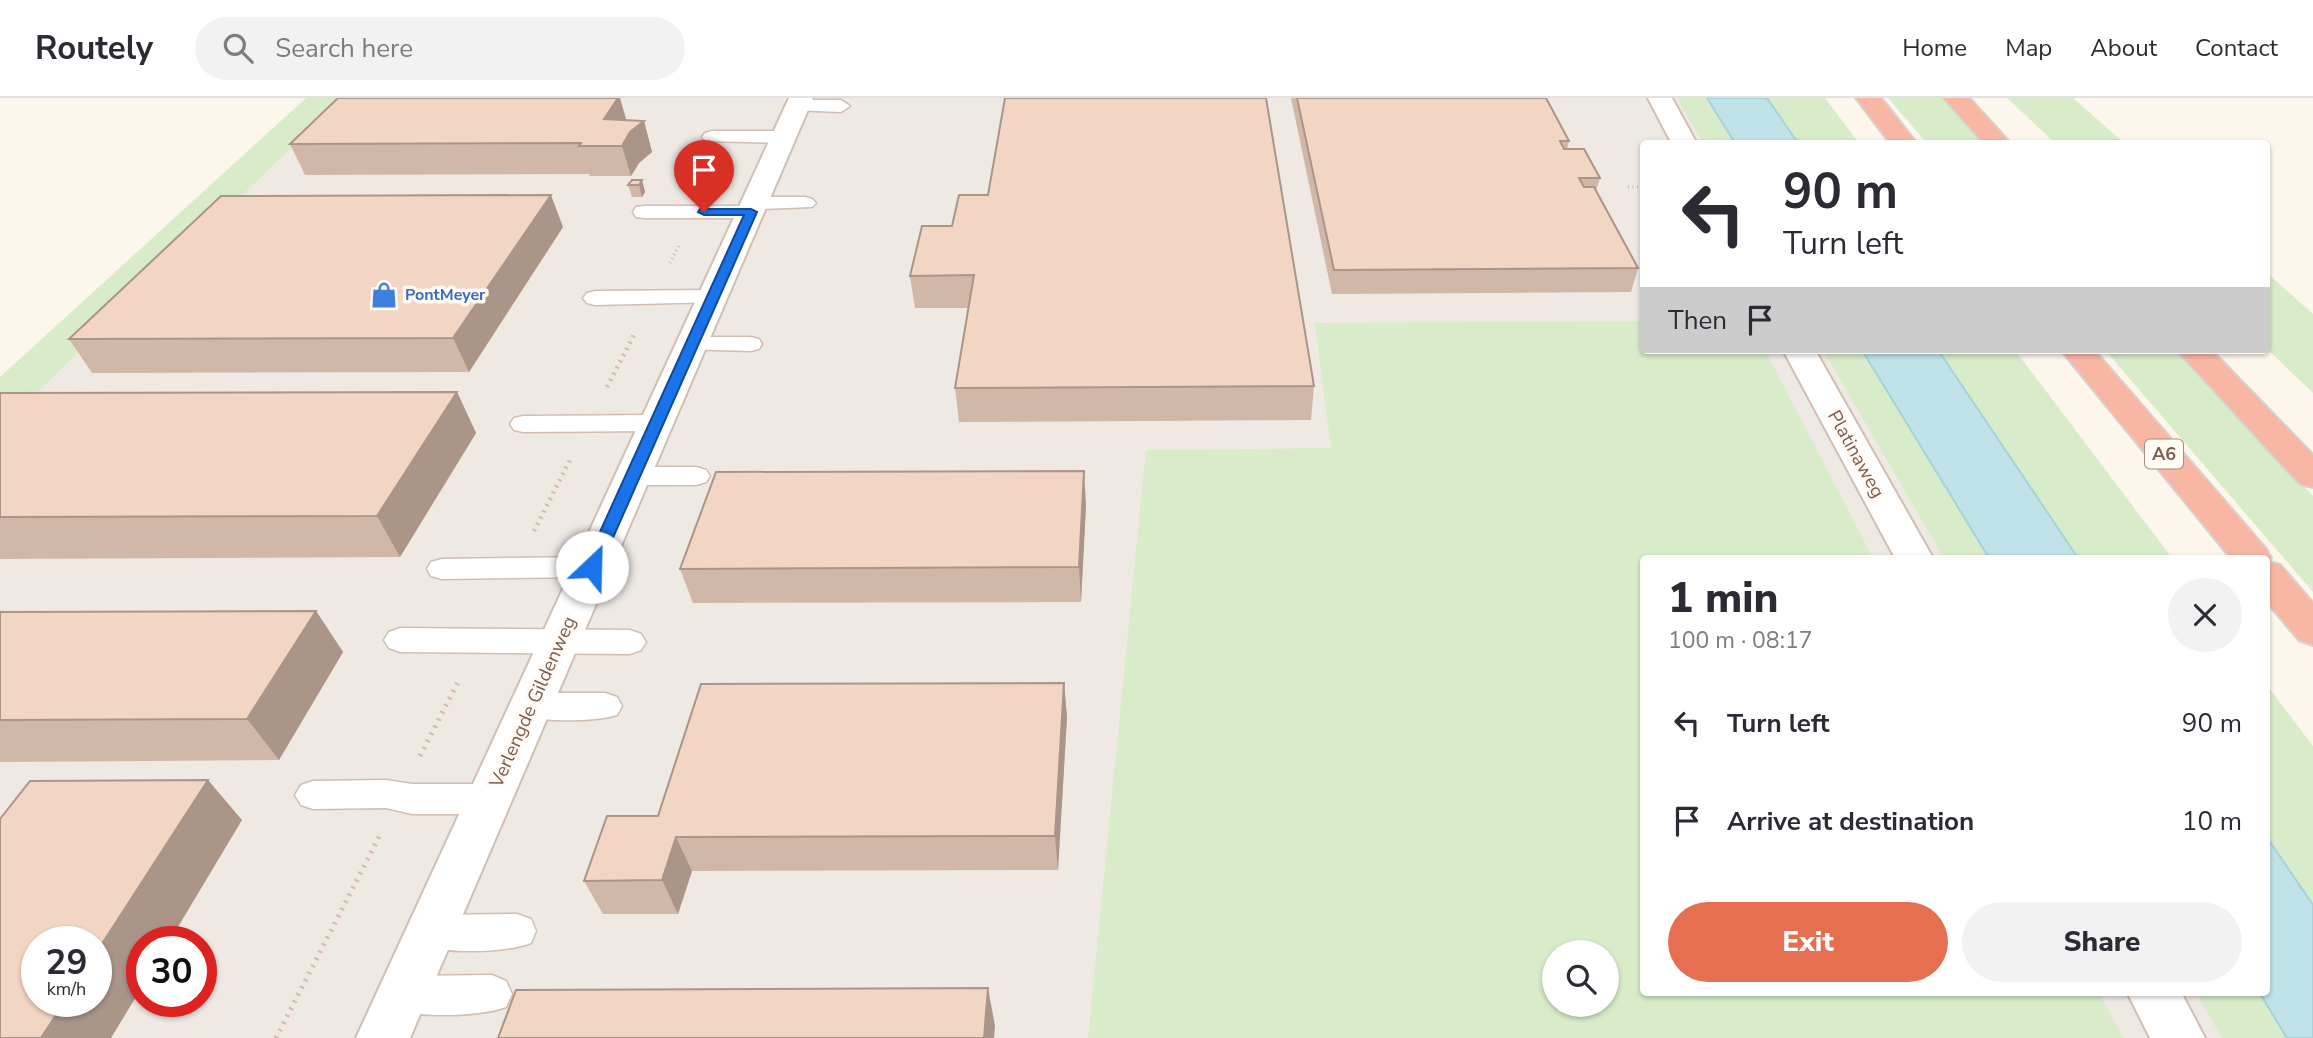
<!DOCTYPE html>
<html lang="en">
<head>
<meta charset="utf-8">
<style>
	:root { --surface:#fff; --page:#f2f2f3; --text:#2b2b33; --muted:#7c7c81; --line:#e1e1e2; --accent:#e76f51 }
	body { margin:0; font-family:"Nunito Sans",sans-serif; background:var(--page); color:var(--text); height:100vh; display:flex; flex-direction:column; font-size:26px; white-space:nowrap }
	* { box-sizing:border-box; margin:0 }
	p { font-size:23px; color:var(--muted) }
	.icon { flex:none; width:38px; height:38px; fill:none; stroke:currentColor; stroke-width:2; stroke-linecap:round; stroke-linejoin:round }
	.map { position:relative; flex:1; overflow:hidden }
	.sheet { position:absolute; left:1640px; top:457px; width:630px; height:441px; display:flex; flex-direction:column; background:var(--surface); border-radius:7px; box-shadow:0 2px 5px #0004 }
	.sheet>* { flex:none }
	.top-card { position:absolute; left:1640px; top:42px; width:630px; height:214px; border-radius:7px; box-shadow:0 2px 5px #0004; background:#fff; color:var(--text); overflow:hidden }
	.buttons { position:absolute; left:1542px; top:842px; display:grid; gap:14px }
	.buttons a { display:grid; place-items:center; width:77px; height:77px; border-radius:50%; background:var(--surface); box-shadow:0 2px 5px #0004; font-size:35px }
	.speed { position:absolute; left:21px; top:828px; display:flex; gap:14px; font-size:35px; font-weight:700; text-align:center }
	.speed>* { display:grid; place-content:center; width:91px; height:91px; border-radius:50%; background:var(--surface); box-shadow:0 2px 5px #0004; line-height:1 }
	.speed small { font-size:18px; font-weight:400 }
	.speed .limit { border:10px solid #d22; background:#fff; color:#111 }
	.pin { position:absolute; display:grid; place-items:center; width:60px; height:60px; color:#fff; margin:-72px -30px; border-radius:50% 50% 50% 0; rotate:-45deg; box-shadow:0 0 7px #0007 }
	.pin .icon { rotate:45deg }
	.me { position:absolute; width:77px; margin:-38px; rotate:24deg; stroke-linejoin:round; filter:drop-shadow(0 0 5px #0008) }
	.turn { display:flex; align-items:center; gap:24px; height:147px; padding:0 28px; font-size:32px }
	.turn .icon { width:91px; height:91px; stroke-width:2.5 }
	.turn b { display:block; font-size:49px; line-height:60px }
	.then { display:flex; align-items:center; height:66px; padding:0 28px; background:#0003; gap:14px; font-size:26px }
	.round { display:grid; place-items:center; flex:none; width:74px; height:74px; border-radius:37px; background:var(--page) }
	.summary { display:flex; align-items:center; justify-content:space-between; height:119px; padding:0 28px }
	h1 { font-size:42px; font-weight:800; line-height:52px }
	.primary-button { display:flex; gap:14px; margin-top:auto; padding:14px 28px }
	.primary-button a { flex:1; height:80px; border-radius:42px; background:var(--accent); color:#fff; font-size:28px; font-weight:800; line-height:80px; text-align:center }
	.primary-button a+a { background:var(--page); color:var(--text) }
	ul { padding:0; list-style:none }
	li { display:flex; align-items:center; gap:21px; height:98px; padding:0 28px }
	li div { flex:1 }
	li b { display:block; font-size:26px }
	li em { font-style:normal }
	header { display:flex; align-items:center; gap:42px; box-sizing:border-box; height:98px; padding:0 35px; background:var(--surface); border-bottom:2px solid var(--line) }
	header strong { font-size:33px }
	nav { display:flex; gap:38px; margin-inline-start:auto; font-size:24px }
	.search { width:490px; height:63px; background:var(--page); display:flex; align-items:center; gap:18px; box-sizing:border-box; padding:0 24px; border-radius:38px; color:var(--muted); font-size:26px }
	.map>svg:first-child { display:block }
	.industrial { fill:#efe9e4; fill-rule:evenodd }
	.green { fill:#d8ecc9; fill-rule:evenodd }
	.water { fill:#bfe3e8; stroke:#a5d3da; stroke-width:2 }
	.lines { fill:none; stroke-linecap:round; stroke-linejoin:round }
	.service-casing { stroke:#d1beb0; stroke-width:3 }
	.minor-casing { stroke:#d1beb0; stroke-width:4 }
	.motorway-casing { stroke:#dad1cd; stroke-width:4 }
	.path-far2 { stroke:#d9b8a5; stroke-width:3.5; stroke-dasharray:1 3.5; stroke-linecap:butt }
	.path-far1 { stroke:#d9b8a5; stroke-width:4.5; stroke-dasharray:2 5; stroke-linecap:butt }
	.path { stroke:#d9b8a5; stroke-width:5; stroke-dasharray:2 6; stroke-linecap:butt }
	.service { fill:#fff; fill-rule:evenodd }
	.minor { fill:#fff; fill-rule:evenodd }
	.motorway { fill:#f7b7a3; fill-rule:evenodd }
	.wall { fill:#d1b7a8 }
	.shaded-wall { fill:#aa9588 }
	.building { fill:#f3d5c3; stroke:#aa9588; stroke-width:2 }
	.route { fill:#1a73e8; stroke:#114b97; stroke-width:2 }
	.labels { text-anchor:middle; dominant-baseline:central; stroke-width:7; stroke-linejoin:round; paint-order:stroke }
	.far-shop-label { font-size:16px; font-weight:bold; fill:#366cbe; stroke:#fffaf3; text-anchor:start }
	.shield { fill:#fffaf3; stroke:#a28b7f; stroke-width:2 }
	.shield-label { font-size:18px; font-weight:bold; fill:#7a5c4d }
	.street-label { font-size:19px; fill:#7a5c4d; stroke:#fffaf3 }
</style>
</head>
<body>
<header>
<strong>Routely</strong>
<div class="search"><svg class="icon" aria-label="search" viewBox="0 0 24 24"><circle cx="10" cy="10" r="6"/><path d="M15 15l6 6"/></svg>Search here</div>
<nav><a>Home</a><a>Map</a><a>About</a><a>Contact</a></nav>
</header>
<div class="map">
<svg width="2313" height="940" viewBox="0 0 2313 940">
	<rect width="100%" height="100%" fill="#fdf6ec"/>
	<path class="industrial" d="M322 0H1731L1759 45 1643 46V252H1892L2027 460H1643V894H2266L2313 901V940H0V303ZM37 844H96V903H37ZM142 844H201V903H142ZM1554 854H1606V906H1554Z"/>
	<g class="green">
		<polygon points="306,0 343,0 0,330 0,279"/>
		<polygon points="1677,0 1707,0 1735,45 1703,45"/>
		<polygon points="1767,0 1825,0 1859,45 1798,45"/>
		<polygon points="1888,0 1942,0 1985,45 1927,45"/>
		<polygon points="2007,0 2073,0 2124,45 2055,45"/>
		<polygon points="2266,174 2313,216 2313,295 2266,250"/>
		<path d="M1643 223V252H1765L1873 460H1643V894H2099L2123 940H1088L1146 352 1331 350 1315 225ZM1606 854V906H1554V854Z"/>
		<polygon points="1823,252 1862,252 1989,460 1944,460"/>
		<polygon points="1938,252 2015,252 2172,460 2078,460"/>
		<polygon points="2105,252 2177,252 2313,398 2313,494"/>
		<polygon points="2266,586 2313,648 2313,807 2266,738"/>
		<polygon points="2196,894 2259,894 2287,940 2222,940"/>
	</g>
	<g class="water">
		<polygon points="1707,0 1767,0 1798,45 1735,45"/>
		<polygon points="1862,252 1938,252 2078,460 1989,460"/>
		<polygon points="2266,738 2313,807 2313,940 2287,940 2259,894 2266,894"/>
	</g>
	<g class="lines">
		<g class="service-casing">
			<g id="service">
				<polygon points="798,2 841,2 850,8 841,14 791,12 789,8 791,4"/>
				<polygon points="712,33 784,33 794,39 784,45 705,43 702,39 705,35"/>
				<polygon points="755,99 805,99 812,101 816,105 812,109 760,111 762,114 759,119 751,120 644,120 636,119 633,114 636,109 644,108 746,108 744,105 748,101"/>
				<polygon points="712,192 720,194 724,199 720,204 595,207 587,205 583,200 587,195 595,193"/>
				<polygon points="692,239 750,239 759,241 762,246 759,251 750,253 683,251 680,246 683,241"/>
				<polygon points="657,317 666,319 670,325 666,331 657,333 523,334 514,332 510,326 514,320 523,318"/>
				<polygon points="633,369 696,369 706,372 710,378 706,384 696,387 633,387 623,384 619,378 623,372"/>
				<polygon points="592,459 603,462 607,469 603,476 592,479 442,481 431,478 427,471 431,464 442,461"/>
				<polygon points="400,530 630,532 641,536 646,544 641,552 630,556 400,554 389,550 384,542 389,534"/>
				<path d="M532 595H605L617 599 622 608 617 617C594 624 543 624 520 617L515 608 520 599Z"/>
				<polygon points="386,682 412,686 490,686 502,691 508,701 502,711 490,716 412,716 386,710 313,711 301,707 295,697 301,687 313,683"/>
				<path d="M517 816 531 821 536 833 531 845C505 855 443 856 417 846L412 834 417 822 431 817Z"/>
				<path d="M492 877 506 883 512 896 506 909C480 919 414 920 388 910L382 897 388 884 402 878Z"/>
			</g>
		</g>
		<g class="minor-casing">
			<g id="minor">
				<polygon points="789,0 813,0 410,940 356,940"/>
				<polygon points="1648,0 1672,0 1697,46 1672,46"/>
				<polygon points="1783,252 1815,252 1933,460 1895,460"/>
				<polygon points="2127,894 2181,894 2205,940 2150,940"/>
			</g>
		</g>
		<g class="motorway-casing">
			<g id="motorway">
				<polygon points="1856,0 1881,0 1917,46 1891,46"/>
				<polygon points="1944,0 1969,0 2011,46 1985,46"/>
				<polygon points="2061,252 2094,252 2266,451 2271,460 2269,464 2280,467 2313,505 2313,547 2299,542 2266,503 2266,460 2231,460"/>
				<polygon points="2177,252 2211,252 2313,357 2313,389 2300,386"/>
			</g>
		</g>
		<g class="path-far2">
			<polyline points="1628,89 1643,89"/>
			<polyline points="670,165 679,147"/>
		</g>
		<g class="path-far1">
			<polyline points="607,289 635,235"/>
			<polyline points="534,433 571,360"/>
		</g>
		<g class="path">
			<polyline points="420,658 459,582"/>
			<polyline points="276,940 380,737"/>
		</g>
		<use href="#service" class="service"/>
		<use href="#minor" class="minor"/>
		<use href="#motorway" class="motorway"/>
	</g>
	<g class="wall">
		<polygon points="1291,0 1546,0 1569,43 1567,51 1600,80 1596,93 1638,170 1631,194 1332,196"/>
		<polygon points="627,23 644,23 652,54 639,65 631,78 590,78 589,76 305,77 290,46"/>
		<polygon points="642,82 645,94 642,99 632,99 628,87"/>
		<polygon points="922,128 1314,288 1311,322 959,324 955,290 969,210 915,210 910,178"/>
		<polygon points="563,129 469,274 92,275 69,241"/>
		<polygon points="457,294 476,335 400,459 0,461 0,295"/>
		<polygon points="1086,407 1081,504 693,505 680,471"/>
		<polygon points="316,513 343,554 279,662 0,664 0,514"/>
		<polygon points="1064,585 1067,619 1058,772 692,773 678,816 603,816 584,783 658,718"/>
	</g>
	<g class="shaded-wall">
		<polygon points="618,0 620,0 628,28 604,21"/>
		<polygon points="644,23 652,54 639,65 631,78 622,48 630,34"/>
		<polygon points="642,82 645,94 642,99 639,87"/>
		<polygon points="551,97 563,129 469,274 453,240"/>
		<polygon points="457,294 476,335 400,459 377,418"/>
		<polygon points="1084,373 1086,407 1081,504 1079,469"/>
		<polygon points="316,513 343,554 279,662 247,621"/>
		<polygon points="1064,585 1067,619 1058,772 1055,738"/>
		<polygon points="208,682 242,722 169,844 142,844 142,889 111,940 41,940 65,903 96,903 96,855"/>
		<polygon points="676,739 692,773 678,816 662,782"/>
		<polygon points="988,890 995,928 994,940 984,940"/>
	</g>
	<g class="building">
		<polygon points="338,0 618,0 604,21 644,23 630,34 622,48 579,48 581,45 290,46"/>
		<polygon points="1005,0 1266,0 1314,288 955,290 974,177 910,178 922,128 952,128 959,97 988,97"/>
		<polygon points="1297,0 1546,0 1569,43 1560,43 1564,51 1584,51 1600,80 1579,80 1584,89 1594,89 1638,170 1334,172"/>
		<polygon points="632,82 642,82 639,87 628,87"/>
		<polygon points="551,97 453,240 69,241 221,98"/>
		<polygon points="457,294 377,418 0,419 0,295"/>
		<polygon points="1084,373 1079,469 680,471 716,374"/>
		<polygon points="316,513 247,621 0,622 0,514"/>
		<polygon points="1064,585 1055,738 676,739 662,782 584,783 607,718 658,718 701,586"/>
		<polygon points="208,682 96,855 96,844 37,844 37,903 65,903 41,940 0,940 0,721 30,683"/>
		<polygon points="988,890 984,940 498,940 516,892"/>
	</g>
	<polygon class="route" points="700,111 751,111 757,114 600,469 592,475 587,473 584,469 744,117 704,117 698,114"/>
	<defs>
		<g id="shop-bare" transform="scale(2.1)"><path d="M-5-2.5h2.3a2.7 3.5 0 0 1 5.4 0H5L5.5 6h-11ZM-1.5-2.5h3a1.5 2.3 0 0 0-3 0Z" fill="#3f7fe0" stroke="#fffaf3" stroke-width="2.5" paint-order="stroke"/></g>
	</defs>
	<g fill-rule="evenodd">
		<use href="#shop-bare" x="384" y="197"/>
	</g>
	<g class="labels">
		<g class="far-shop-label">
			<text x="405" y="197">PontMeyer</text>
		</g>
		<rect class="shield" x="2145" y="341.5" width="38" height="29" rx="5"/>
		<g class="shield-label">
			<text x="2164" y="356">A6</text>
		</g>
		<g class="street-label">
			<text transform="translate(1856 356) rotate(61)">Platinaweg</text>
			<text transform="translate(533 604) rotate(-66)">Verlengde Gildenweg</text>
		</g>
	</g>
</svg>
<div class="buttons">
<a><svg class="icon" aria-label="search" viewBox="0 0 24 24"><circle cx="10" cy="10" r="6"/><path d="M15 15l6 6"/></svg></a>
</div>
<div class="speed"><div>29<small>km/h</small></div><div class="limit">30</div></div>
<div class="pin" style="left:704px;top:114px;background:#d93025"><svg class="icon" aria-label="arrive" viewBox="0 0 24 24"><path d="M6 21V4h12l-3 4 3 4H6"/></svg></div>
<svg class="me" style="left:592px;top:469px" viewBox="-20 -20 40 40"><circle r="19" fill="#fff"/><path d="M0-13L10 11 0 6-10 11z" fill="#1a73e8"/></svg>
<div class="top-card">
<div class="turn"><svg class="icon" aria-label="left" viewBox="0 0 24 24"><path d="M17 20v-9H6M10 6l-5 5 5 5"/></svg><div><b>90 m</b>Turn left</div></div>
<div class="then">Then<svg class="icon" aria-label="arrive" viewBox="0 0 24 24"><path d="M6 21V4h12l-3 4 3 4H6"/></svg></div>
</div>
<section class="sheet">
<div class="summary"><div><h1>1 min</h1><p>100 m · 08:17</p></div><a class="round"><svg class="icon" aria-label="close" viewBox="0 0 24 24"><path d="M6 6l12 12M18 6L6 18"/></svg></a></div>
<ul>
<li><svg class="icon" aria-label="left" viewBox="0 0 24 24"><path d="M17 20v-9H6M10 6l-5 5 5 5"/></svg><div><b>Turn left</b></div><em>90 m</em></li>
<li><svg class="icon" aria-label="arrive" viewBox="0 0 24 24"><path d="M6 21V4h12l-3 4 3 4H6"/></svg><div><b>Arrive at destination</b></div><em>10 m</em></li>
</ul>
<div class="primary-button"><a>Exit</a><a>Share</a></div>
</section>
</div>
</body>
</html>
